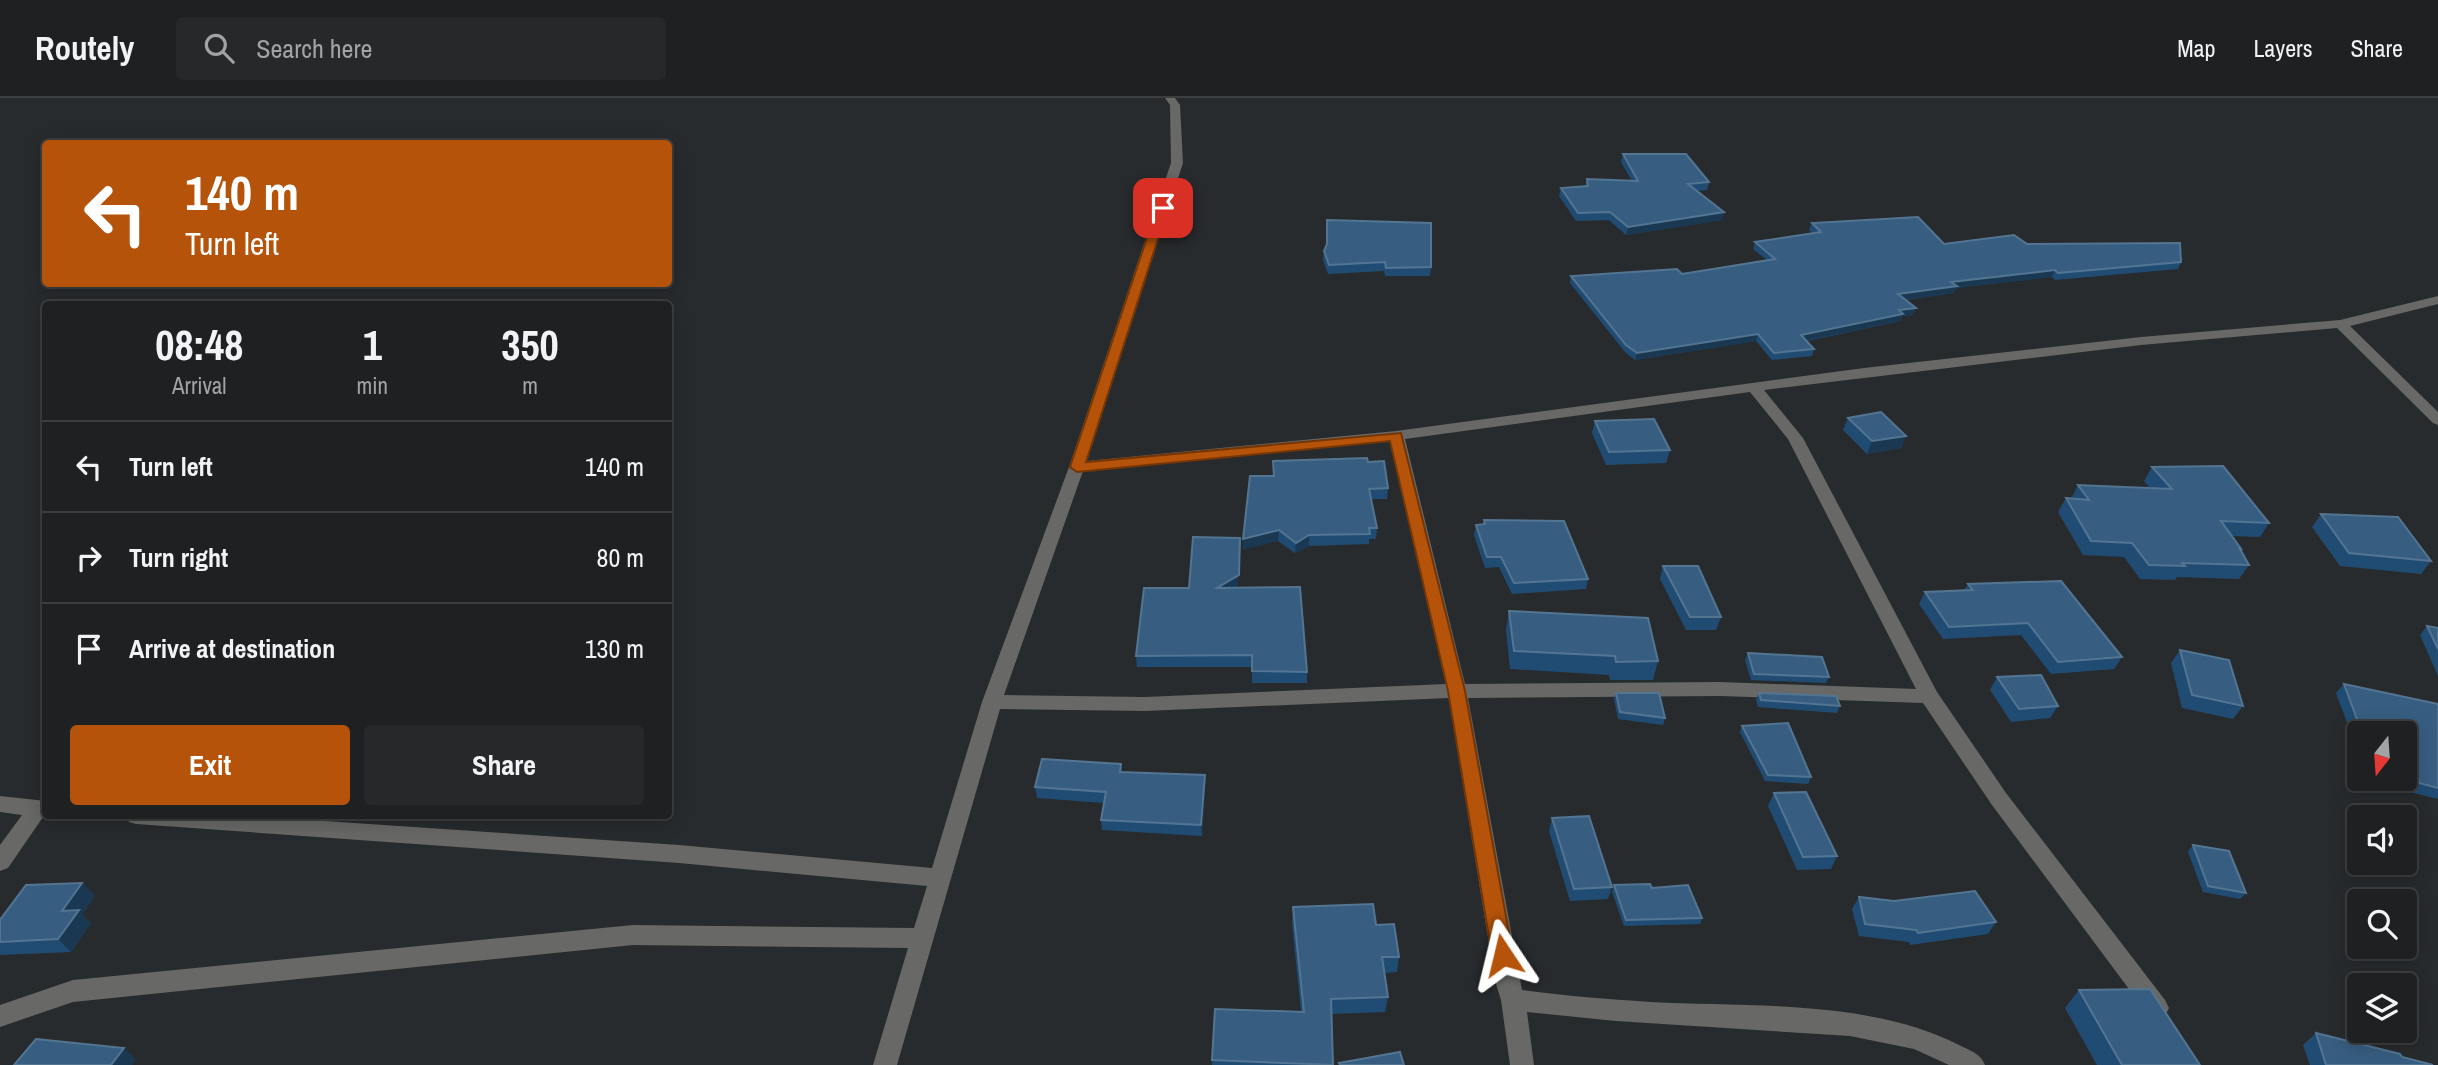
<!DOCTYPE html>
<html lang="en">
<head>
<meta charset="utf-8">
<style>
	:root { --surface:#1e2022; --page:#26282a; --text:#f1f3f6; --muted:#a1a3a5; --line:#3c3e40; --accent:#b45309 }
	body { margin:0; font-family:"Archivo Narrow",sans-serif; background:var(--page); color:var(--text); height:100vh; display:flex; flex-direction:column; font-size:26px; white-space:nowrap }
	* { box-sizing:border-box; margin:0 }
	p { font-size:23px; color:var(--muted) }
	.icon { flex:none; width:38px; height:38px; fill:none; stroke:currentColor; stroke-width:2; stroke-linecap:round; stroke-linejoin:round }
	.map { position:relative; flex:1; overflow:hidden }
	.side { position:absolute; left:42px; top:203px; width:630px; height:518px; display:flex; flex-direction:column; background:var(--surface); border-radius:7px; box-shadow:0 4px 18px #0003,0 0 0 2px var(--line) }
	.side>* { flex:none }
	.banner { position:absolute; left:42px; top:42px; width:630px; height:147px; border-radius:7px; box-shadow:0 4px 18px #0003,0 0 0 2px var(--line); background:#b45309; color:#fff; overflow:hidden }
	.needle { width:46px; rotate:197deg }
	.tools { position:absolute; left:2347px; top:623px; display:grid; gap:14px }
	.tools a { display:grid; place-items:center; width:70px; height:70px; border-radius:7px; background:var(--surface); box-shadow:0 4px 18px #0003,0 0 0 2px var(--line); font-size:35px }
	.pin { position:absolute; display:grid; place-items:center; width:60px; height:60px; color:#fff; margin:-30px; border-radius:14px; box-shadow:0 4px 10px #0006 }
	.me { position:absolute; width:77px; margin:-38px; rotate:350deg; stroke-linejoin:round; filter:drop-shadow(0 0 5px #0008) }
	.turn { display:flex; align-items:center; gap:24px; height:147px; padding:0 28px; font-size:32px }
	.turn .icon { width:91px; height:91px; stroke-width:2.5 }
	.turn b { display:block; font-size:49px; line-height:60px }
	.eta { display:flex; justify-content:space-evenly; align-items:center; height:119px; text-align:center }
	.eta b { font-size:42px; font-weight:800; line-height:49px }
	.button { display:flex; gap:14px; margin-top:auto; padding:14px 28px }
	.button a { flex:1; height:80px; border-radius:7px; background:var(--accent); color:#fff; font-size:28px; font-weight:800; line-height:80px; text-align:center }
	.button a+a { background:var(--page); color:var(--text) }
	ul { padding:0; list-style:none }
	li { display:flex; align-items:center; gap:21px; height:91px; padding:0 28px; border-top:2px solid var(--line) }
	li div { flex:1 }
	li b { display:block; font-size:26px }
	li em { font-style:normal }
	header { display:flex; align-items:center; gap:42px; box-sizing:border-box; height:98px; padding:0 35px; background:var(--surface); border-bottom:2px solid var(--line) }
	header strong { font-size:33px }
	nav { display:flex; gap:38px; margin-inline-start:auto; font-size:24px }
	.search { width:490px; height:63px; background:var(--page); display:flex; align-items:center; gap:18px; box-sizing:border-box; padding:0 24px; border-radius:7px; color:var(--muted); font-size:26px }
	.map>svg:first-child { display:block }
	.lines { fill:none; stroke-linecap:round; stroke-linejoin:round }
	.minor { fill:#686866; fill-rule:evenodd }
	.wall { fill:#204c73 }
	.shaded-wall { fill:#1a3851 }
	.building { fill:#375e80; stroke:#537592; stroke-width:2 }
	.route { fill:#b45309; stroke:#753606; stroke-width:2 }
</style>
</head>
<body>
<header>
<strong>Routely</strong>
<div class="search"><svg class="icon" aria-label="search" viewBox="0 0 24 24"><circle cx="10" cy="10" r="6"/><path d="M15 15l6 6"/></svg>Search here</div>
<nav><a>Map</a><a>Layers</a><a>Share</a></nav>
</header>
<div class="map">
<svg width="2438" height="967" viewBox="0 0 2438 967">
	<rect width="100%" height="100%" fill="#282b2e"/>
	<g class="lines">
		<g class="minor">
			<path d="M1165 0H1175L1180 7 1183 65 1087 363 1396 333 1864 270 2141 239 2340 222 2438 198V206L2350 228 2438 314V327L2433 325 2337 230 2141 247 1764 292 1803 340 1937 594 2006 695 2165 902 2169 910 2165 918 2157 921 2149 918 1992 707 1923 605 1720 598 1468 600 1522 892C1564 898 1607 901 1650 904 1749 909 1871 901 1961 948 1971 953 1981 956 1985 967H1949L1914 951 1850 938 1616 923 1527 914 1534 967H1510L1501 902 1495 883 1449 600 1145 613 1000 611 897 967H873L908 850 633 847 73 904 0 929V907L73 882 633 827 914 830 927 788 679 765 136 726 129 724 126 718H250L679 747 932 770 982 604 1069 369 1171 65 1170 7ZM1750 294 1788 341 1916 591 1720 584 1465 586 1405 341ZM1390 343 1446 586 1145 599 1004 597 1083 373Z"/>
			<polygon points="0,698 46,703 46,718 50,718 43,719 8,770 0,773 0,747 22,717 0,714"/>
		</g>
	</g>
	<g class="wall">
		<polygon points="1623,56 1709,84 1707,92 1697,93 1724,114 1722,122 1626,137 1609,122 1576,123 1559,98 1561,90 1585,88 1587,81 1632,83 1621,64"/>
		<polygon points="1327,122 1431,169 1430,178 1385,178 1384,173 1328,176 1323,162 1324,153 1327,148"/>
		<polygon points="1812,125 1944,146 2027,146 2181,164 2178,171 2055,182 2052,179 1956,190 1954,195 1906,202 1913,217 1902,218 1901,223 1807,243 1814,251 1812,258 1772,262 1756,243 1635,262 1625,254 1570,185 1571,178 1682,176 1767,162 1753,151 1755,144 1813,135 1809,132"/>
		<polygon points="1848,320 1906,338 1901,350 1867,356 1843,332"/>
		<polygon points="1595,323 1670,352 1666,365 1606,367 1592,335"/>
		<polygon points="1273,363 1368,364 1388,390 1387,401 1371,401 1377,430 1376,441 1369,441 1369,446 1309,448 1295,455 1278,443 1243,451 1243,441 1273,378"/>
		<polygon points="2152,369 2269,425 2260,439 2232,438 2242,452 2241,454 2249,467 2239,481 2177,479 2175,482 2140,481 2124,459 2083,457 2058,414 2066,400 2071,401 2078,387 2150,390 2144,383"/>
		<polygon points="2321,416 2431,463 2421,476 2340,468 2312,429"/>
		<polygon points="1484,422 1588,481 1586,491 1512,496 1499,469 1485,470 1474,437 1476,427 1483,426"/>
		<polygon points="1663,468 1721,519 1716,532 1686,532 1660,481"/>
		<polygon points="1968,486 2122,559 2114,571 2051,576 2021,537 1943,541 1919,506 1925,494 1964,493"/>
		<polygon points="1238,489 1237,490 1307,574 1307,585 1252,585 1252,569 1137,569 1136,558 1189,490"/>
		<polygon points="1509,513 1658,563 1653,582 1610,582 1609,577 1510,571 1506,532"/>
		<polygon points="2427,528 2438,530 2438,578 2420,537"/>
		<polygon points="2180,552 2243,608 2233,621 2182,610 2171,565"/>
		<polygon points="1748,555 1829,579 1826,585 1751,582 1745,562"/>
		<polygon points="1997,579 2058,608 2050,620 2011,624 1990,592"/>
		<polygon points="2344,586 2438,606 2438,701 2410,694 2404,657 2404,635 2359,635 2359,647 2355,646 2336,595"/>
		<polygon points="1616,595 1665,620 1663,627 1618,621 1614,601"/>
		<polygon points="1759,595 1840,608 1837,615 1758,609 1756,602"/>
		<polygon points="1742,628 1811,679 1808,686 1765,683 1740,634"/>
		<polygon points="1121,666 1122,674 1205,688 1202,738 1102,732 1101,722 1104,705 1037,700 1035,689"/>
		<polygon points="1774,695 1837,758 1831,771 1797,772 1768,708"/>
		<polygon points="1552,720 1612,789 1608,801 1570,803 1549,733"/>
		<polygon points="2193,747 2246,795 2240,801 2203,794 2188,754"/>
		<polygon points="82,785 95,798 82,816 91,825 71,854 0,857 0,822"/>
		<polygon points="1614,787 1652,790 1702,820 1700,826 1624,828 1612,794"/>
		<polygon points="1859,799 1996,824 1988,836 1910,847 1909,844 1859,838 1852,811"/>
		<polygon points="1293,809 1376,827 1399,859 1397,874 1384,875 1388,899 1385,914 1332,916 1333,967 1212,967 1215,911 1301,914 1292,825"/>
		<polygon points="2079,892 2200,967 2097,967 2065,910"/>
		<polygon points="2316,935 2402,959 2433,967 2310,967 2303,947"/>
	</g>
	<g class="shaded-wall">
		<polygon points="1724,114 1722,122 1626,137 1628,129"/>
		<polygon points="2055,172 2052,179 1956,190 1954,195 1896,203 1898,196 1951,184"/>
		<polygon points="1916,210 1913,217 1902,218 1901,223 1799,244 1801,237 1899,212"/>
		<polygon points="1758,236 1756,243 1635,262 1637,255"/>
		<polygon points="1906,338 1901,350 1867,356 1872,343"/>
		<polygon points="1279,432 1278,443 1243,451 1243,441"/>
		<polygon points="1309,437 1309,448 1295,455 1296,445"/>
		<polygon points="1240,440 1238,489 1217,501 1217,490"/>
		<polygon points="1205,677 1205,688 1202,738 1201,727"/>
		<polygon points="82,785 95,798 82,816 91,825 71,854 58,841 62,813"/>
		<polygon points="124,950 136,961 132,967 111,967"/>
	</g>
	<g class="building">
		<polygon points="1623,56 1686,56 1709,84 1688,86 1724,114 1628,129 1610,114 1578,115 1561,90 1588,88 1587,81 1638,83"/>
		<polygon points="1918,119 1944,146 2014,137 2027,146 2180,145 2181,164 2058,175 2055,172 1951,184 1957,188 1898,196 1916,210 1899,212 1903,216 1801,237 1814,251 1774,255 1758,236 1637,255 1626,247 1571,178 1677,171 1682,176 1775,161 1755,144 1821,134 1812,125"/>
		<polygon points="1327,122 1431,125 1431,169 1386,170 1385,164 1329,167 1324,153 1327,146"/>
		<polygon points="1881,314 1906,338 1872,343 1848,320"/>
		<polygon points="1654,321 1670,352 1609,354 1595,323"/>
		<polygon points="1367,360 1368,364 1384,363 1388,390 1369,391 1377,430 1369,430 1370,436 1309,437 1296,445 1279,432 1243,441 1250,378 1274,378 1273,363"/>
		<polygon points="2223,368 2269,425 2221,423 2242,452 2240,451 2249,467 2182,465 2185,468 2149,467 2132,445 2091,443 2066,400 2089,402 2078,387 2172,391 2152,369"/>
		<polygon points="2321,416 2398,419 2431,463 2349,455"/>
		<polygon points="1484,422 1564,423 1588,481 1514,485 1501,459 1487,459 1476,427 1485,426"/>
		<polygon points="1193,439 1240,440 1239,477 1217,490 1300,489 1307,574 1252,573 1252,557 1136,558 1144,490 1189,490"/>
		<polygon points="1663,468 1698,468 1721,519 1690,519"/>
		<polygon points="2061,483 2122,559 2058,564 2028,525 1949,529 1925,494 1973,492 1968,486"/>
		<polygon points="1509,513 1648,520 1658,563 1616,564 1615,558 1514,553"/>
		<polygon points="2427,528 2438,530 2438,551"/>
		<polygon points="2180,552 2229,562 2243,608 2192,597"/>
		<polygon points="1748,555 1822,559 1829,579 1754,576"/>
		<polygon points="2041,577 2058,608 2019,611 1997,579"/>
		<polygon points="2344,586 2438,606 2438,690 2419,685 2413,648 2404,646 2404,635 2362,635"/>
		<polygon points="1616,595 1659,595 1665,620 1620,614"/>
		<polygon points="1759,595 1836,598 1840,608 1761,602"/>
		<polygon points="1788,625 1811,679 1768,677 1742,628"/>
		<polygon points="1042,661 1121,666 1120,674 1205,677 1201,727 1101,722 1106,694 1035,689"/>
		<polygon points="1806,694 1837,758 1803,759 1774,695"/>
		<polygon points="1589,718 1612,789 1574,791 1552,720"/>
		<polygon points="2193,747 2229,753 2246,795 2208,788"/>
		<polygon points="82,785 62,813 79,812 58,841 0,844 0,822 26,787"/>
		<polygon points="1650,786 1652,790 1688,787 1702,820 1626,822 1614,787"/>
		<polygon points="1975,793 1996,824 1918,835 1916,832 1865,826 1859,799 1894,803"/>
		<polygon points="1373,806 1376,827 1394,826 1399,859 1382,859 1388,899 1331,901 1333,967 1212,962 1215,911 1304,914 1293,809"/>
		<polygon points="2150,891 2200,967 2122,967 2079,892"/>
		<polygon points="2316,935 2400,956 2402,959 2433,967 2326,967"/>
		<polygon points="36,941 124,950 111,967 14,967"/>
		<polygon points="1400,954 1404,967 1340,967 1339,965"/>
	</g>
	<polygon class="route" points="1163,107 1168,110 1086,364 1401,335 1465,593 1513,857 1510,863 1503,866 1496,863 1492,857 1448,593 1390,343 1077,374 1070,369 1157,110"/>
</svg>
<div class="tools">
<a><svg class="needle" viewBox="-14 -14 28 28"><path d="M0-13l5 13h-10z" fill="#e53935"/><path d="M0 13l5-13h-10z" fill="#a1a3a5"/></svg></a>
<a><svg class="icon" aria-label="sound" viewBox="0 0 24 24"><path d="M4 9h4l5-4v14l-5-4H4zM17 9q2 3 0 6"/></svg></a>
<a><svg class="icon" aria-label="search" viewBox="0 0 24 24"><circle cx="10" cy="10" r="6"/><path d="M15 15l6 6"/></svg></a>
<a><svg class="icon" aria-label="layers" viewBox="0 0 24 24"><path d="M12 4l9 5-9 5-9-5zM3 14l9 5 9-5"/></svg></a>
</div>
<div class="pin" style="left:1163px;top:110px;background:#d93025"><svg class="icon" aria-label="arrive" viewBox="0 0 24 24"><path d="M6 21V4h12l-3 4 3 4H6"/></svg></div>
<svg class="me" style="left:1503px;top:857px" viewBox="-20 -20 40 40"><path d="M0-17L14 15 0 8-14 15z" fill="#b45309" stroke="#fff" stroke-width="4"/></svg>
<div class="banner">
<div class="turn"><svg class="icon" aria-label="left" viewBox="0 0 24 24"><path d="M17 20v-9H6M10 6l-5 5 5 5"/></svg><div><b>140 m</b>Turn left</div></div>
</div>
<section class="side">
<div class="eta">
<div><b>08:48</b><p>Arrival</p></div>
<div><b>1</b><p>min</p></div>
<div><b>350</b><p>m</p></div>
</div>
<ul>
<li><svg class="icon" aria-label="left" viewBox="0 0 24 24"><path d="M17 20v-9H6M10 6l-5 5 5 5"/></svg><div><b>Turn left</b></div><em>140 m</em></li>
<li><svg class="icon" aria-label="right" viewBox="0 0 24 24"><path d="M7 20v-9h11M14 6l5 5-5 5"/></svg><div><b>Turn right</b></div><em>80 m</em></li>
<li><svg class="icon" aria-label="arrive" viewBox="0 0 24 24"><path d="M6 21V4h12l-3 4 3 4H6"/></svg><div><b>Arrive at destination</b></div><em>130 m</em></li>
</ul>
<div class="button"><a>Exit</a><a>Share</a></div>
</section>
</div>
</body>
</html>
